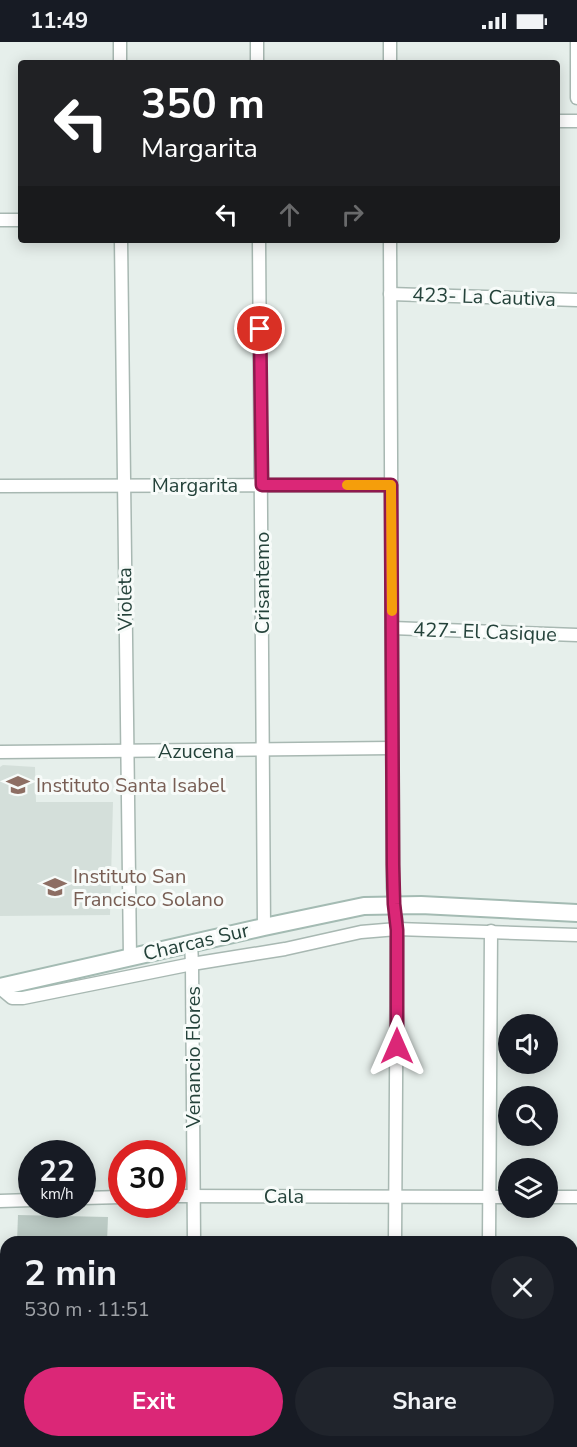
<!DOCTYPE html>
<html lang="en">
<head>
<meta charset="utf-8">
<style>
	:root { --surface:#171b24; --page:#20242c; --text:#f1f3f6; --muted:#9ea1a6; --accent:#db2777 }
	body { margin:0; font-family:"Nunito Sans",sans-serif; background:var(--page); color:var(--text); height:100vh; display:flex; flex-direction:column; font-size:22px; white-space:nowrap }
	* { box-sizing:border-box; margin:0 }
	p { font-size:20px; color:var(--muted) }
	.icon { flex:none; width:33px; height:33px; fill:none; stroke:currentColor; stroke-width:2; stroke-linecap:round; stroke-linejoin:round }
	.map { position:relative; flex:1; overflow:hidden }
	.details { position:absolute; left:0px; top:1194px; width:578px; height:212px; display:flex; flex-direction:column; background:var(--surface); border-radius:18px 18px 0 0; box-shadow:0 3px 15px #0003 }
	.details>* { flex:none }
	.guide { position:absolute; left:18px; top:18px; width:542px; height:183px; border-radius:6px; box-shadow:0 3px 15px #0003; background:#202124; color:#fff; overflow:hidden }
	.controls { position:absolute; left:498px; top:972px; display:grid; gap:12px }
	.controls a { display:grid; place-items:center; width:60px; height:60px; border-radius:50%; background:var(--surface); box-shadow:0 3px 15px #0003; font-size:30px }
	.speed { position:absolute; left:18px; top:1098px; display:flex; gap:12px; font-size:30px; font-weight:700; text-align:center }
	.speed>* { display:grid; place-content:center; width:78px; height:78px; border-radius:50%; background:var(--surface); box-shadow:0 3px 15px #0003; line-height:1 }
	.speed small { font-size:15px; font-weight:400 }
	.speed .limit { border:9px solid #d22; background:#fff; color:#111 }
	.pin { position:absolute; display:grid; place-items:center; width:51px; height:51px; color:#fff; margin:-26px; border:3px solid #fff; border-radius:50%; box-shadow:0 2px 6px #0007 }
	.me { position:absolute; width:66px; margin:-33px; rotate:0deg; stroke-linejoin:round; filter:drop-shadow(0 0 4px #0008) }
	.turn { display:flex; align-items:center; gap:21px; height:126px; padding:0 24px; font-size:27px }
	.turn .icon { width:78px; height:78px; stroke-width:2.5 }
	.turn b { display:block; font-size:42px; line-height:51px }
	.lanes { display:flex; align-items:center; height:57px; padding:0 24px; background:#0003; justify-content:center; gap:30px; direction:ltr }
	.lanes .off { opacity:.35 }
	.round { display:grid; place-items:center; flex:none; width:63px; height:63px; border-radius:32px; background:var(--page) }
	.overview { display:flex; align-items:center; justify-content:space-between; height:102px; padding:0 24px }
	h1 { font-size:36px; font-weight:700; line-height:45px }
	.cta { display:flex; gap:12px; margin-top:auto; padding:12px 24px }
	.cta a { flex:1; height:69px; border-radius:36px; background:var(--accent); color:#fff; font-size:24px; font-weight:700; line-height:69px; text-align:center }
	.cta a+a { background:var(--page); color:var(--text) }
	.status { display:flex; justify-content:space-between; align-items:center; height:42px; padding:0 30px; background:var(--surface); direction:ltr }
	.status svg { height:16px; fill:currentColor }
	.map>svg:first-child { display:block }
	.built { fill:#d4dfda }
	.building { fill:#bbcac4 }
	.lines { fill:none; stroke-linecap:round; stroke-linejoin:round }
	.street-casing { stroke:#a8b8b2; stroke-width:15 }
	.secondary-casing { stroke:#a4bbb3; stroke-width:20 }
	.street { stroke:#fff; stroke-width:12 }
	.secondary { stroke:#fff; stroke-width:16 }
	.route-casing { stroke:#8e194d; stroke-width:15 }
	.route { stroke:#db2777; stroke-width:10 }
	.slow { stroke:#f59e0b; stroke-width:10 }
	.labels { text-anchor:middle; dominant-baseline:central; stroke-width:6; stroke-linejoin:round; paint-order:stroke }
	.street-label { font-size:20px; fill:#24423a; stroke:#f7fbf9 }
	.education-label { font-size:20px; fill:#785e54; stroke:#f7fbf9; text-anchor:start }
</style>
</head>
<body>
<div class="status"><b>11:49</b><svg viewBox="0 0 49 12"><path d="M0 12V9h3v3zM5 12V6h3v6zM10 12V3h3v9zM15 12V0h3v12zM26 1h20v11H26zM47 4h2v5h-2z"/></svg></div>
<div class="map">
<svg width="577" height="1405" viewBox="0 0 577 1405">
	<rect width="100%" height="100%" fill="#e6efeb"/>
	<polygon class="built" points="3,723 35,725 36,760 113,760 110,873 0,874 0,725"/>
	<polygon class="building" points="18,1173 108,1175 107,1200 17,1200"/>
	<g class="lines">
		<g class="street-casing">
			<g id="street">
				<polyline points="120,0 120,21"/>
				<polyline points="257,0 257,21"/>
				<polyline points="390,0 390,21"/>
				<polyline points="577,0 577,56"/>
				<polyline points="556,79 577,79"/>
				<polyline points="0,178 21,178"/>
				<polyline points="121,198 130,916"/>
				<polyline points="259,198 264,885"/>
				<polyline points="390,198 393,846 397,887 395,1200"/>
				<polyline points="390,252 577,258"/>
				<polyline points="0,444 391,443"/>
				<polyline points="392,586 577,593"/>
				<polyline points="0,710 392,706"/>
				<polyline points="191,901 192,922 194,1200"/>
				<polyline points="0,946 12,956 23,956 192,922 285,907 361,890 397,887 577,893"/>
				<polyline points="172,1154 508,1155"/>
				<polyline points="548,1155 577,1155"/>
				<polyline points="82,1156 122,1155"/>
				<polyline points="0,1159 32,1158"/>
				<polyline points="489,1200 491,889"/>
				<polyline points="577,1387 577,1302"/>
				<polyline points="0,1388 6,1388"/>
				<polyline points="195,1400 195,1405"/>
				<polyline points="397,1400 397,1405"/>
				<polyline points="562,1400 562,1405"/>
				<polyline points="483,1405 484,1400"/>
			</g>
		</g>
		<g class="secondary-casing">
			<polyline id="secondary" points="0,945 264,885 364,864 421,863 577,871"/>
		</g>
		<use href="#street" class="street"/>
		<use href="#secondary" class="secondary"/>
	</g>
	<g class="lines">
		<g class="route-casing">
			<polyline id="route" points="260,287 262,443 391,443 393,823 394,862 397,888 397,1004"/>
		</g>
		<use href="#route" class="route"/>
		<polyline class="slow" points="347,443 391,443 392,569"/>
	</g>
	<defs>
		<g id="school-bare" transform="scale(1.8)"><path d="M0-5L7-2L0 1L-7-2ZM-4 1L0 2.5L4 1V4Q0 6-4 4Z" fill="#8d6e63" stroke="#f7fbf9" stroke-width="2.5" paint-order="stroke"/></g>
	</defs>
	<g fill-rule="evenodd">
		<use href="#school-bare" x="18" y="743"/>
		<use href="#school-bare" x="55" y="845"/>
	</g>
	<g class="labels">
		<g class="street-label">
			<text transform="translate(484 255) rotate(2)">423- La Cautiva</text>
			<text x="195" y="443">Margarita</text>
			<text transform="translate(262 541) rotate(-90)">Crisantemo</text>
			<text transform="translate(125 557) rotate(-91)">Violeta</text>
			<text transform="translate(485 590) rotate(2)">427- El Casique</text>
			<text x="196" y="709">Azucena</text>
			<text transform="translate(196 900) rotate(-13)">Charcas Sur</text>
			<text transform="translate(193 1015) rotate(-90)">Venancio Flores</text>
			<text x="284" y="1154">Cala</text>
		</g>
		<g class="education-label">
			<text x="36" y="743">Instituto Santa Isabel</text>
			<text x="73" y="834">Instituto San<tspan x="73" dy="23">Francisco Solano</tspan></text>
		</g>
	</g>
</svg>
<div class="controls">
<a><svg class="icon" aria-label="sound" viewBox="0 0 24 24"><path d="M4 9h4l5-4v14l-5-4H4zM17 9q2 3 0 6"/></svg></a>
<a><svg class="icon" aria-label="search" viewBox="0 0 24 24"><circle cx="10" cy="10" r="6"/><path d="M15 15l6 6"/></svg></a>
<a><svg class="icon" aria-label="layers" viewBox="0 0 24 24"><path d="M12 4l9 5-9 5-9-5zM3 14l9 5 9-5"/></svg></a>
</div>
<div class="speed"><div>22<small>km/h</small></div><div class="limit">30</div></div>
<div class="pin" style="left:260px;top:287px;background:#d93025"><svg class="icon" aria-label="arrive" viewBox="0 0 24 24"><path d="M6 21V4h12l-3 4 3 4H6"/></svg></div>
<svg class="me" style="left:397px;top:1004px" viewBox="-20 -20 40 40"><path d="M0-17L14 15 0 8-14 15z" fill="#db2777" stroke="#fff" stroke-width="4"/></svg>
<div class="guide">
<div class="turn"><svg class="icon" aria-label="left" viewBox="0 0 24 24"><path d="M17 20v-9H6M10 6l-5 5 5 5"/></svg><div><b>350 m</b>Margarita</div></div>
<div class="lanes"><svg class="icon" aria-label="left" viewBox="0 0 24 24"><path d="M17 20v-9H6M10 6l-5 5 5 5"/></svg><svg class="icon off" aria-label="ahead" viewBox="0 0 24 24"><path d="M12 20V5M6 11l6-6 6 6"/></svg><svg class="icon off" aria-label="right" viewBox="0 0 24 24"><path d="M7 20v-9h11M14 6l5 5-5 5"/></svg></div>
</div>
<section class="details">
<div class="overview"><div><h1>2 min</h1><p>530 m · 11:51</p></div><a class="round"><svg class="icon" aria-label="close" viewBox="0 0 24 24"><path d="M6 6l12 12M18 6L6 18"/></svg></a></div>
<div class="cta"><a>Exit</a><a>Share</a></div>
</section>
</div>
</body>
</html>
